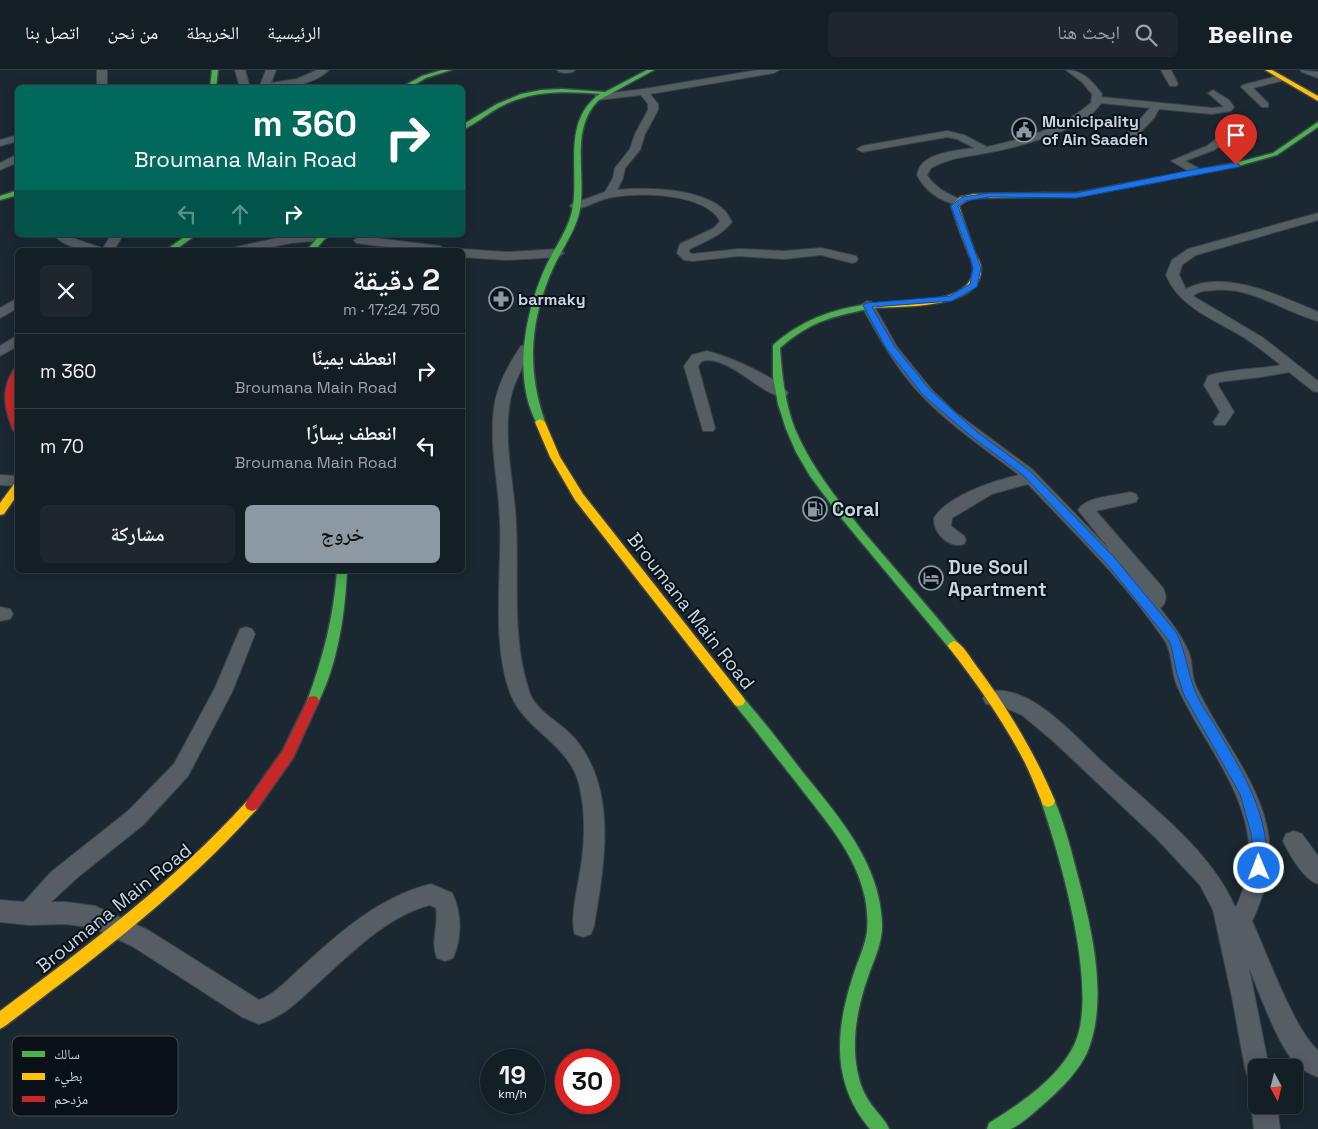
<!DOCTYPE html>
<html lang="ar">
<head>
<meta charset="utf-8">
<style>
	:root { --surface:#141e25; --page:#1d272d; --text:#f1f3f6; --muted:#9da2a7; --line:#333c42; --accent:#8c99a3 }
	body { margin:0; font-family:"Space Grotesk","Noto Naskh Arabic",sans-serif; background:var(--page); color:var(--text); direction:rtl; height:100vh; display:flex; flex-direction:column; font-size:19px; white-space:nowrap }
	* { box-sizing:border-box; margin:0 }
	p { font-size:16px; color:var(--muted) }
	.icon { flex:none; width:28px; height:28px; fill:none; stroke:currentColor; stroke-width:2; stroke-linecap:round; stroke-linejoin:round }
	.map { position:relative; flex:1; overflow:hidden; direction:ltr }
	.side { position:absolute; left:15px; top:178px; width:450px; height:325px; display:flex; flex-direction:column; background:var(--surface); border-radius:8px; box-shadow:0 2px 12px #0003,0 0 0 1px var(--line); direction:rtl }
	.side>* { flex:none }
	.hud { position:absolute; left:15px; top:15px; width:450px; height:152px; border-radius:8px; box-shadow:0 2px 12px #0003,0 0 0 1px var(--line); direction:rtl; background:#00695c; color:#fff; overflow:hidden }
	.needle { width:32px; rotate:173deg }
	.controls { position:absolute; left:1248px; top:989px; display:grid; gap:10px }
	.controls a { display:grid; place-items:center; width:55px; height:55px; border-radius:8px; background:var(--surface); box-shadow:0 2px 12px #0003,0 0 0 1px var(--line); font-size:25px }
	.speed { position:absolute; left:480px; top:979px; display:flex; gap:10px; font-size:25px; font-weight:700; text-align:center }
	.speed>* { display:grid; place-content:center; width:65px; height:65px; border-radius:50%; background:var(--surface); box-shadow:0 2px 12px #0003,0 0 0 1px var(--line); line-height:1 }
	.speed small { font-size:12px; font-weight:400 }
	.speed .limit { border:8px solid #d22; background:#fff; color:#111 }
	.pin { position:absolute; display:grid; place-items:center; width:42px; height:42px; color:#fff; margin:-51px -21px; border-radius:50% 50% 50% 0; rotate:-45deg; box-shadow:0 0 5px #0007 }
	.pin .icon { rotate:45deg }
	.me { position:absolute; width:55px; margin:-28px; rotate:359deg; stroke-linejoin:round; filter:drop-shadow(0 0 4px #0008) }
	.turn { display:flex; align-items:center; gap:18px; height:105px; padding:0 25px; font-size:22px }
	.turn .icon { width:65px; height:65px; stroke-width:2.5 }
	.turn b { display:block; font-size:35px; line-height:42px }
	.lanes { display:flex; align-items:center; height:48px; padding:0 25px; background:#0003; justify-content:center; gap:25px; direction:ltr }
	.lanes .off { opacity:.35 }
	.round { display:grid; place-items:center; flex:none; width:52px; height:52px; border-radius:8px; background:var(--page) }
	.head { display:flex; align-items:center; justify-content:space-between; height:85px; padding:0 25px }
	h1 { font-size:30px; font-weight:600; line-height:38px }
	.action { display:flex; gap:10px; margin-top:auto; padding:10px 25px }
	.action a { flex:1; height:58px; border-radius:8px; background:var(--accent); color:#111; font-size:20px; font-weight:600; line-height:58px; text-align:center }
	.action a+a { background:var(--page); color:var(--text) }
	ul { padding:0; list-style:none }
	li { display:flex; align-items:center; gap:15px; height:75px; padding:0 25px; border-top:1px solid var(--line) }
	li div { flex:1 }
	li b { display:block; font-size:19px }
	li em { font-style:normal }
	header { display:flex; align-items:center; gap:30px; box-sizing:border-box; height:70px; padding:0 25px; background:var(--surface); border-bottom:1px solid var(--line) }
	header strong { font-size:24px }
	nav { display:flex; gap:28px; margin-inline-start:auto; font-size:18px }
	.search { width:350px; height:45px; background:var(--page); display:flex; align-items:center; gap:12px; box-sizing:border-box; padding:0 18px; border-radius:8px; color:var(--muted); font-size:19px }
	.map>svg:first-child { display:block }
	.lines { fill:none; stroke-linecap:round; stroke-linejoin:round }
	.street-casing { stroke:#39434b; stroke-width:2 }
	.fast-casing { stroke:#39434b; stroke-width:3 }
	.slow-casing { stroke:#39434b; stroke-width:3 }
	.jam-casing { stroke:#39434b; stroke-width:3 }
	.street { fill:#555e63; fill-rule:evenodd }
	.fast { fill:#4caf50; fill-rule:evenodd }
	.slow { fill:#ffc107; fill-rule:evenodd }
	.jam { fill:#c62828; fill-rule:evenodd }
	.route { fill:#1a73e8; stroke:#114b97 }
	.labels { text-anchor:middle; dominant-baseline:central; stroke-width:4; stroke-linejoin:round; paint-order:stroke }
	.far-poi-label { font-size:16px; font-weight:bold; fill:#c9d6e1; stroke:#081118; text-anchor:start }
	.poi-label { font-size:19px; font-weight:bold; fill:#c9d6e1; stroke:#081118; text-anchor:start }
	.street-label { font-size:19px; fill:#c9d6e1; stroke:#081118 }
	.key { fill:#081118; stroke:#424c54; stroke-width:1 }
	.key-label { font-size:14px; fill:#c9d6e1 }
</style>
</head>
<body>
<header>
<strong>Beeline</strong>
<div class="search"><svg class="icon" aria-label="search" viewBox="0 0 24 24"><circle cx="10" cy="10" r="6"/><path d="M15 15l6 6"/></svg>ابحث هنا</div>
<nav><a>الرئيسية</a><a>الخريطة</a><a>من نحن</a><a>اتصل بنا</a></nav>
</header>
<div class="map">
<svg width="1318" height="1059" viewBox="0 0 1318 1059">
	<rect width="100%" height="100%" fill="#1b2831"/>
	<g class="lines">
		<g class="street-casing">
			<g id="street">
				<rect x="97" y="0" width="10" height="18"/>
				<polygon points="235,0 245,0 250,18 240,18"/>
				<path d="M266 0H276L271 13 297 9 317 0H329C311 17 283 18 259 18Z"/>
				<path d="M557 0H575C571 4 561 4 557 0Z"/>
				<path d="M758 0H779L774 3 650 24 658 34V40L645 64 640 80 625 98 623 108 617 120C647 117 699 118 723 139 727 142 729 148 732 152 721 166 705 171 690 179L689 182 692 184 739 179 784 181 821 178 856 186 858 189 856 192 852 193 821 185 784 189 739 186 693 191 684 190 677 183 680 174 714 158 720 151C704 122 633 121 605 129 595 131 582 141 572 138L570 136 572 134 605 122 613 108 615 98 630 79 635 64 648 40V34L641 25 598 30 595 29V25L644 19Z"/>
				<path d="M1066 0C1083 0 1092 11 1102 24L1101 27 1212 38 1224 37 1208 23 1213 20 1229 30 1234 37 1231 41 1212 44 1159 39 1154 48 1131 72 1127 73 1122 70 1150 38 1101 33C1085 60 1016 78 986 83 966 87 948 88 931 98L927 105C935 118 948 124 962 130L964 132 958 135C940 131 925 121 917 105 918 102 919 97 922 94 933 82 959 80 975 78L957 69 947 67 862 82 857 79 862 76 947 61 964 65 987 77C1024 69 1062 58 1091 33L1092 24 1082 12Z"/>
				<polygon points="1161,0 1171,0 1178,14 1176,16 1170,16"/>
				<polygon points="1300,0 1318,2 1318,8 1302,2"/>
				<polygon points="1282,5 1287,8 1285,10 1253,18 1268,33 1268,37 1262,37 1241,17 1243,15"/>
				<polygon points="1225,62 1230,65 1226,72 1214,80 1185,91 1200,99 1201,101 1200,103 1192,103 1171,91 1207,76"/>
				<polygon points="18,65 18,71 0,76 0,70"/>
				<polygon points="18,84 18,92 0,100 0,93"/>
				<path d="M1318 143V150L1196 185 1182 195 1179 205 1186 219C1224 198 1283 227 1318 242V251C1283 242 1254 217 1215 220 1207 221 1200 220 1193 226L1262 267 1318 311V322L1313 321 1289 302 1261 307 1219 312 1218 315 1234 342 1225 355H1215L1213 352 1220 342 1204 315 1208 306C1231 298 1257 300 1281 295 1268 285 1256 275 1243 267 1214 249 1180 238 1166 205L1172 190 1188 179Z"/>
				<path d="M54 165C71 165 84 173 100 177L102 180 111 165H123L114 180C94 180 69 182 54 165Z"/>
				<polygon points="291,165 330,166 324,170 291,173 257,180 234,180 236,177"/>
				<polygon points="360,166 440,176 446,180 411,180 356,173 354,170"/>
				<polygon points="462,179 506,182 558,179 564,183 558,187 506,190 462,187 462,180 459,180"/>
				<polygon points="18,228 18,238 0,248 0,238"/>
				<path d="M867 231 872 232 897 277 932 320 955 342 1032 399 1111 481 1078 440C1086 426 1116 426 1130 422L1136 424 1138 428 1136 432 1096 441 1163 518C1167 526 1167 533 1160 538 1171 552 1182 566 1189 583 1193 593 1191 606 1196 616 1228 685 1292 744 1262 826 1259 835 1256 843 1252 851 1265 879 1296 964 1318 980V1007C1310 1004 1301 999 1295 993 1278 975 1259 922 1249 898L1269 998H1256V1010L1248 1007 1245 998 1232 927 1213 840 1200 815 1157 769 1053 671 1022 645 1003 637 986 634 983 628 986 622C1002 617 1023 625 1037 634 1063 651 1085 676 1108 697 1151 736 1212 782 1235 837L1237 835C1240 827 1244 818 1246 810 1264 739 1205 678 1178 618 1170 602 1174 584 1163 568 1125 512 1074 463 1028 414L992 424 952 448 951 456 964 466 966 470 964 474C949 479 933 463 934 448 947 426 995 410 1019 405 987 380 952 357 923 327 897 300 879 268 861 235Z"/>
				<polygon points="18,265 18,276 0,286 0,276"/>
				<path d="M526 275 533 279C522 298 511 316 509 338 504 376 514 414 516 452 519 508 511 566 529 621 536 643 563 653 576 670 618 722 604 795 594 856L591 864 583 867 575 864C569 850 580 807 582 789 585 765 585 738 579 714 569 674 526 661 511 625 491 574 502 506 500 452 499 414 489 376 494 338 497 315 508 295 521 276Z"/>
				<path d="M707 281C727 286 776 306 788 323L786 326C766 331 730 284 702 291L698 296 715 358 713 361H703L684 296 692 285Z"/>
				<polygon points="0,405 18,406 18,416 0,415"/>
				<polygon points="0,537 10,539 13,544 10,549 0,551"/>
				<path d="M246 557 252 559 255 564 233 620 188 706 143 755 78 807 51 832H66L95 836 148 860 259 930C276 924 290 907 304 895 341 861 381 826 431 814L452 823C462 843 462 868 453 888L445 891 437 888C430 872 439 855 436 838L430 835C387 846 350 884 318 913 299 930 284 947 259 954L242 947 132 876 93 858 66 854 29 855 0 852V830L24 832 51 802 128 741 174 694 215 618 240 559Z"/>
				<path d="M1294 761 1302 764 1318 786V814C1303 809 1290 785 1283 771L1286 764Z"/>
				<polygon points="1255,1026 1256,1035 1277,1035 1280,1059 1254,1059 1251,1035"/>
			</g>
		</g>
		<g class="fast-casing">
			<g id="fast">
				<polygon points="212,0 218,0 216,18 210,18"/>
				<polygon points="442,0 451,0 426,8 409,18 400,18 422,6"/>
				<path d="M647 0H654L599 30C568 60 588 108 579 144 574 163 562 179 554 196 530 249 526 297 545 352L540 355 537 354C512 307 525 242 546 196 554 179 566 163 571 145 582 107 559 52 600 24 567 21 532 20 502 36 488 43 476 54 462 60V55L497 34 521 24 541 20 562 19 605 22Z"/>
				<polygon points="1318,52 1318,57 1277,85 1238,96 1076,127 1043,127 1039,125 1043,123 1076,123 1235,93 1273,83"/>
				<polygon points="18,120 18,125 0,130 0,126"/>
				<polygon points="187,165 196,165 175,180 166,180"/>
				<polygon points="320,165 328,165 315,180 307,180"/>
				<path d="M869 234H872V238C832 247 812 250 780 278 782 306 785 333 795 359 811 397 837 429 862 460 894 498 927 535 958 573L960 576 958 579H950L842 449 810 406 796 382 786 359 778 334 773 307V275C802 250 832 239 869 234Z"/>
				<path d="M337 500H347C345 545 338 594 317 635L313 636 309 635 307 631C323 588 334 546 337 500Z"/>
				<path d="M739 626 743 627 751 637C770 659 787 682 805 705 840 748 880 794 882 853 883 873 874 889 868 907 857 938 850 975 859 1008 861 1018 867 1029 874 1038 879 1045 886 1051 889 1059H870C832 1014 835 963 852 909 863 875 872 867 865 828 856 783 823 748 796 712 775 686 756 660 735 635L733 631 735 627Z"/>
				<path d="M1048 725 1053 727C1063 750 1070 775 1076 799 1090 852 1108 921 1090 975 1083 997 1063 1017 1046 1032 1038 1039 1020 1056 1010 1059 1003 1059 994 1059 987 1059L989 1053C1020 1034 1059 1008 1075 973 1099 919 1060 786 1041 731L1043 727Z"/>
			</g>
		</g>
		<g class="slow-casing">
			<g id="slow">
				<polygon points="1265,0 1272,0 1318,26 1318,31"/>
				<path d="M1043 123H1046V127L974 128 966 131 959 136C964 151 969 166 974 180 976 186 981 192 981 198 983 241 897 236 869 238L865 236 869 234C895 231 974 237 973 198 973 192 969 186 967 180 961 165 956 151 951 136L960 127 974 124Z"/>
				<polygon points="540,349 545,352 560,387 583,424 743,627 745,631 743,635 739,636 735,635 575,430 550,387 535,352"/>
				<polygon points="18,413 18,424 4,444 0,445 0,433 14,414"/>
				<path d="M954 571C963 574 969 586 975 594 1007 637 1034 681 1055 731L1053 735 1048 737 1043 735C1037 721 1032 707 1025 693 1004 652 978 615 950 579L948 576 950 573Z"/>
				<path d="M252 729 257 731 259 735 257 739C182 823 94 889 5 956L0 959V941C87 876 174 812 247 731Z"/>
			</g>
		</g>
		<g class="jam-casing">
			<g id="jam">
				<path d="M18 297V309L14 323 18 345V364C12 361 12 357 10 351 3 331 3 316 15 298Z"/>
				<polygon points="313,626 317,627 319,631 293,688 257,739 252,741 247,739 245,735 247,731 283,680 309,627"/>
			</g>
		</g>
		<use href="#street" class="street"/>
		<use href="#fast" class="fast"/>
		<use href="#slow" class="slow"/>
		<use href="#jam" class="jam"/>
	</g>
	<path class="route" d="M1236 93 1240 95 1239 97 1076 128 990 127 965 131 958 136 981 198 977 217 952 231 872 237 895 277 930 320 977 362 1030 401 1114 487 1176 562C1186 581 1187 602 1196 623 1200 633 1207 643 1213 652 1236 692 1260 726 1266 773 1267 783 1269 794 1264 803L1259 805 1254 803 1252 798 1253 786 1251 763 1240 724 1184 625 1177 604 1171 575 1167 568 1106 493 1023 405 971 366 923 325 886 278 863 235 867 233 950 226 970 214 973 198 971 190 951 136 962 127 990 123H1076L1196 99Z"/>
	<defs>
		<g id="civic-ring" transform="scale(1.25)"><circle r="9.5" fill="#081118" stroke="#8c99a3" stroke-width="1.5"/><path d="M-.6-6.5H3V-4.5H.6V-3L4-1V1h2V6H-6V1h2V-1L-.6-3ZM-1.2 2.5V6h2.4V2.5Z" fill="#8c99a3"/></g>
		<g id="pharmacy-ring" transform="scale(1.25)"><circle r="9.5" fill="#081118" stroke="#8c99a3" stroke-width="1.5"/><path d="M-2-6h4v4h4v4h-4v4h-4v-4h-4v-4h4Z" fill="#8c99a3"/></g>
		<g id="fuel-ring" transform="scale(1.25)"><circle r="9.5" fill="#081118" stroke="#8c99a3" stroke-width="1.5"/><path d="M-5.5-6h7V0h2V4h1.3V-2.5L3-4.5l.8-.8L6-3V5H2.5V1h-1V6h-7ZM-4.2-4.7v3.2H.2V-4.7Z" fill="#8c99a3"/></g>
		<g id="hotel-ring" transform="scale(1.25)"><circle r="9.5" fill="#081118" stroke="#8c99a3" stroke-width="1.5"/><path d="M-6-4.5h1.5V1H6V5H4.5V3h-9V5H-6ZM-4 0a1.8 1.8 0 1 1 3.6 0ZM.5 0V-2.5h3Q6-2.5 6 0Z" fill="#8c99a3"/></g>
	</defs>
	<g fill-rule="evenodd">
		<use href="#civic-ring" x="1024" y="60"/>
		<use href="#pharmacy-ring" x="501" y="229"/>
		<use href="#fuel-ring" x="815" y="439"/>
		<use href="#hotel-ring" x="931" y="508"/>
	</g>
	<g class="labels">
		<g class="far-poi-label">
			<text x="1042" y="51">Municipality<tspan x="1042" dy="18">of Ain Saadeh</tspan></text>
			<text x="518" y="229">barmaky</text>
		</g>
		<g class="poi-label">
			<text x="832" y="439">Coral</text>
			<text x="948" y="497">Due Soul<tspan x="948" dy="22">Apartment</tspan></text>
		</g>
		<g class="street-label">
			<text transform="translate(691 541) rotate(52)">Broumana Main Road</text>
			<text transform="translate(114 838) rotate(-39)">Broumana Main Road</text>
		</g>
	</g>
	<rect x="12" y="966" width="166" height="80" rx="8" class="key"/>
	<rect x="22" y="981" width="23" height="6" fill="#4caf50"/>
	<rect x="22" y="1003" width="23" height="7" fill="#ffc107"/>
	<rect x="22" y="1026" width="23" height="6" fill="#c62828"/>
	<g class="key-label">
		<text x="54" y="989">سالك</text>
		<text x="54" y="1011">بطيء</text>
		<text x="54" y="1034">مزدحم</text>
	</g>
</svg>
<div class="controls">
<a><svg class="needle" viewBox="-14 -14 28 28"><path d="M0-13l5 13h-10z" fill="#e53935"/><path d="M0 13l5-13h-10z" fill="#9da2a7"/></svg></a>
</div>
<div class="speed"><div>19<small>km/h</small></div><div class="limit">30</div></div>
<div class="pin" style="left:1236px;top:95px;background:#d93025"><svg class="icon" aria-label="arrive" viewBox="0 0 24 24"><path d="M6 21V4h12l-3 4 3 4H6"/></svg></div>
<svg class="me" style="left:1259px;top:798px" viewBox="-20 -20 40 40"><circle r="17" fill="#1a73e8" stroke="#fff" stroke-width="3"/><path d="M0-11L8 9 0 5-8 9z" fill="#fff"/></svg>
<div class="hud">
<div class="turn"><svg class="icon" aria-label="right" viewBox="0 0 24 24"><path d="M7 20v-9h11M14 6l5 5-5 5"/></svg><div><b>360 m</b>Broumana Main Road</div></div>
<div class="lanes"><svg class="icon off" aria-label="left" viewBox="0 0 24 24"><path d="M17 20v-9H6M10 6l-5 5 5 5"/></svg><svg class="icon off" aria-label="ahead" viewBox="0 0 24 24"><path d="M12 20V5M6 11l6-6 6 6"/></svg><svg class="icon" aria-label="right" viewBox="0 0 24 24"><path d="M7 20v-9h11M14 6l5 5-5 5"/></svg></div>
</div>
<section class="side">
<div class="head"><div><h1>2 دقيقة</h1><p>750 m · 17:24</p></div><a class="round"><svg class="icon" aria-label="close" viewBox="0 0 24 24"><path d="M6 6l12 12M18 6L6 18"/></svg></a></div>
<ul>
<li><svg class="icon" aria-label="right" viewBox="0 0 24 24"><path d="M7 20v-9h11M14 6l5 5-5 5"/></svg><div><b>انعطف يمينًا</b><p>Broumana Main Road</p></div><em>360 m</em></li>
<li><svg class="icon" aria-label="left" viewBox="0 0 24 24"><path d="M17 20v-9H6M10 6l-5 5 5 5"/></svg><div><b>انعطف يسارًا</b><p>Broumana Main Road</p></div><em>70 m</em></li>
</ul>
<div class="action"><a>خروج</a><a>مشاركة</a></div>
</section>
</div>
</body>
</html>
